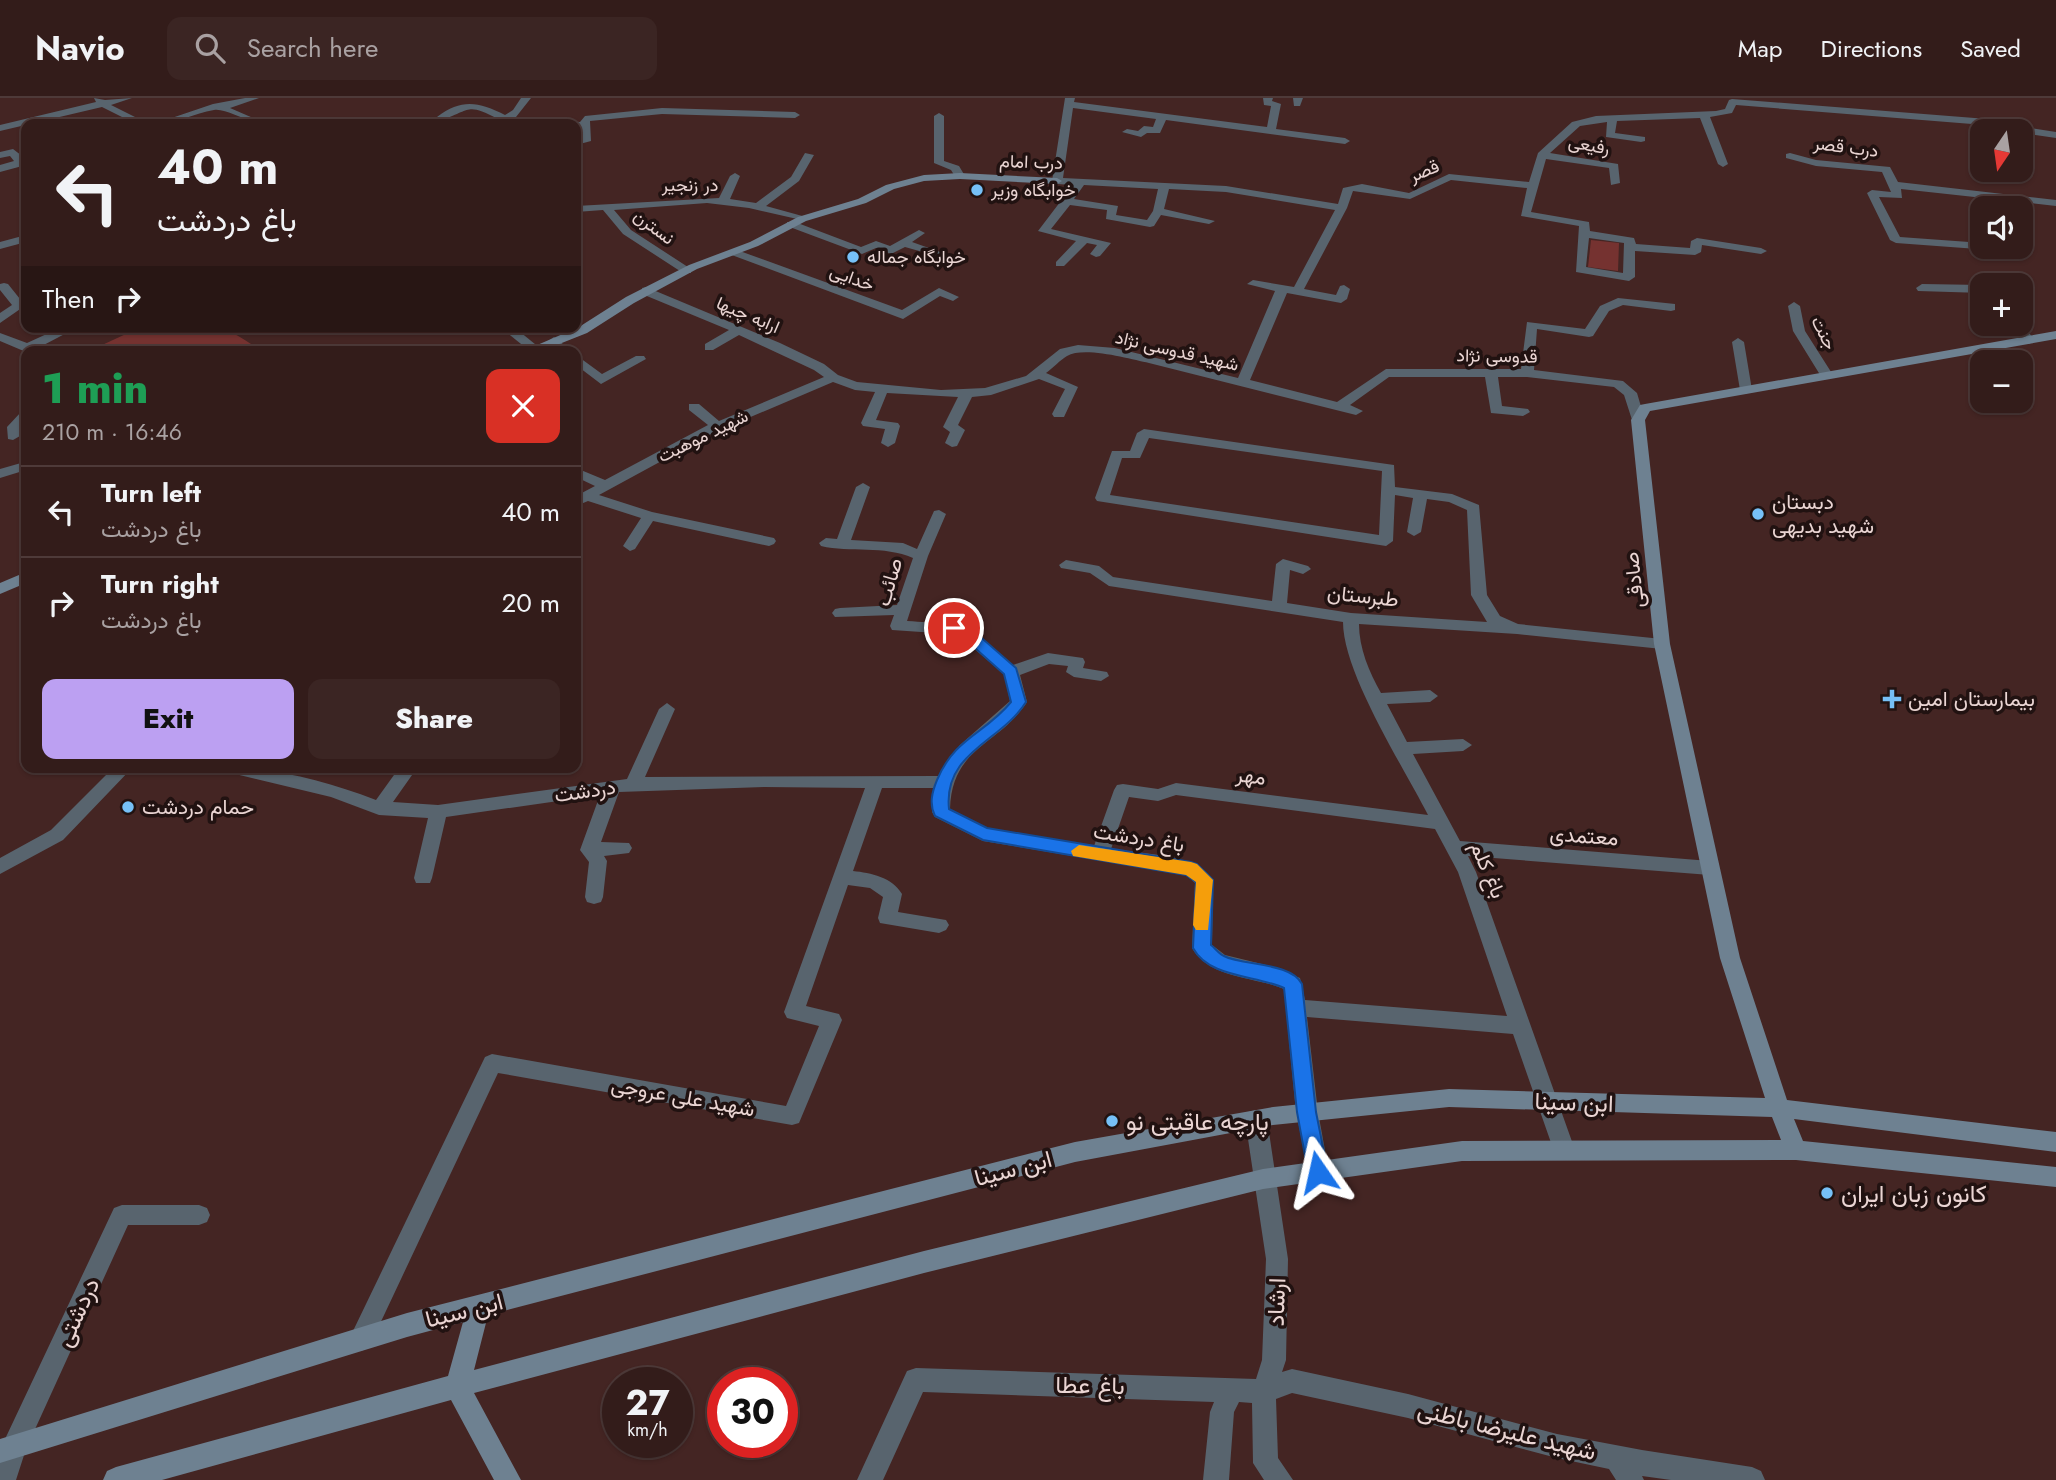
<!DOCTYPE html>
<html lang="en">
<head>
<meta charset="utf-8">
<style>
	:root { --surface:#331c1a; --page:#3b2523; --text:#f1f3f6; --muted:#a9a1a2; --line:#4e3a39; --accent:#bca0f2 }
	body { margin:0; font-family:Jost,Vazirmatn,sans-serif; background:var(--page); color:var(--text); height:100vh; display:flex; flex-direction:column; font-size:26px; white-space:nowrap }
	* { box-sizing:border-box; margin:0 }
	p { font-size:23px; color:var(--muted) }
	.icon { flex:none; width:38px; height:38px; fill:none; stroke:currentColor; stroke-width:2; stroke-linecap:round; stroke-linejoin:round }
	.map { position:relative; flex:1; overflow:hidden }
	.panel { position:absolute; left:21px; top:248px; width:560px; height:427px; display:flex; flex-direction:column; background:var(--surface); border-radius:14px; box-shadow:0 2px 5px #0004,0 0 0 2px var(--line) }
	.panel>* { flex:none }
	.hud { position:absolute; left:21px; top:21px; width:560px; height:214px; border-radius:14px; box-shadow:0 2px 5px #0004,0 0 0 2px var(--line); background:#331c1a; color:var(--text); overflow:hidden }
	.needle { width:46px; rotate:193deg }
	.buttons { position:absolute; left:1970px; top:21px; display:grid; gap:14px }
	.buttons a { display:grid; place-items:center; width:63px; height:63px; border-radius:14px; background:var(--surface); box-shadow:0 2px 5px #0004,0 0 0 2px var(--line); font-size:35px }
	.speed { position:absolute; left:602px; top:1269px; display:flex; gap:14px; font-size:35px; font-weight:700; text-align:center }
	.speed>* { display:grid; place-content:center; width:91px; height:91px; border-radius:50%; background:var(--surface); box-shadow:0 2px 5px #0004,0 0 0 2px var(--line); line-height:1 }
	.speed small { font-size:18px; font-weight:400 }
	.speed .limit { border:10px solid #d22; background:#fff; color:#111 }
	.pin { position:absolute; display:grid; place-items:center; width:60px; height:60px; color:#fff; margin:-30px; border:4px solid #fff; border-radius:50%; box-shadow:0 2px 7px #0007 }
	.me { position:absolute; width:77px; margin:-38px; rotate:349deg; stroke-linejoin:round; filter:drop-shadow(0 0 5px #0008) }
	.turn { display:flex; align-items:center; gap:24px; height:147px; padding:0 21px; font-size:32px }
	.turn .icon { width:91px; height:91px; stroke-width:2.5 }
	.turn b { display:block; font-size:49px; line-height:60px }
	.then { display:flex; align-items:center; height:66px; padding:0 21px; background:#0003; gap:14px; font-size:26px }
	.round { display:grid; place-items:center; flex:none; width:74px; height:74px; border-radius:14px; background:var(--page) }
	.head { display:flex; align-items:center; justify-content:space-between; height:119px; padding:0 21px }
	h1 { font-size:42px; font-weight:800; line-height:52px; color:#1e9e55 }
	.button { display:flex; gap:14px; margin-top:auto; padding:14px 21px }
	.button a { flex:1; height:80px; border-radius:14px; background:var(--accent); color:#111; font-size:28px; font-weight:800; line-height:80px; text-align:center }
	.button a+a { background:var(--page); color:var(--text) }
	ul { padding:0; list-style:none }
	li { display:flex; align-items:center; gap:21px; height:91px; padding:0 21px; border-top:2px solid var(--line) }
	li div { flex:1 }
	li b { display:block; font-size:26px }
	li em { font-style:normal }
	header { display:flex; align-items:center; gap:42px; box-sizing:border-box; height:98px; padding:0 35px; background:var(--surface); border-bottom:2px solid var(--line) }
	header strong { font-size:33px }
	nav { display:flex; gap:38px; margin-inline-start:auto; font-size:24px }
	.search { width:490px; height:63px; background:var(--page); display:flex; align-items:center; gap:18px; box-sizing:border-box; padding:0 24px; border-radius:14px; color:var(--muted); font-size:26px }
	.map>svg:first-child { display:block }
	.green { fill:#753230 }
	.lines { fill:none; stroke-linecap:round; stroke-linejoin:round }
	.street { fill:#58646e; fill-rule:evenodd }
	.secondary { fill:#6e8191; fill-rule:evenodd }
	.route { fill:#1a73e8; stroke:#114b97; stroke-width:2 }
	.slow { fill:#f59e0b }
	.poi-dot { fill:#76c0f7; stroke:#211211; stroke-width:2.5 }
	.labels { text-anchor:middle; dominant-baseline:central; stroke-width:7; stroke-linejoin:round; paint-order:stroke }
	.far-street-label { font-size:18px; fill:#ead5d3; stroke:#211211 }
	.far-poi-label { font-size:18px; fill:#ead5d3; stroke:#211211; text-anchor:start }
	.poi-label { font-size:21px; fill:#ead5d3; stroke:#211211; text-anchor:start }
	.street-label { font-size:21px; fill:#ead5d3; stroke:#211211 }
	.near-street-label { font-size:24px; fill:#ead5d3; stroke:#211211 }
	.near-poi-label { font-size:24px; fill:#ead5d3; stroke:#211211; text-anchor:start }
</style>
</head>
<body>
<header>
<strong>Navio</strong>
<div class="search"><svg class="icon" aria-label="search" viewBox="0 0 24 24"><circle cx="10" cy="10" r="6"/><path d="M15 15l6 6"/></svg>Search here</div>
<nav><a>Map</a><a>Directions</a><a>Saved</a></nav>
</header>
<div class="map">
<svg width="2056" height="1382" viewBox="0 0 2056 1382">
	<rect width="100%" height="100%" fill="#442523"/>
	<g class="green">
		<polygon points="1591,142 1619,145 1618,173 1588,169"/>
		<path d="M141 229H183L199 236C223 223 237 238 259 251L253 254H87Z"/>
	</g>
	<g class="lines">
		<g class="street">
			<polygon points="94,0 105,2 132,0 111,7 149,26 136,26 102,9 0,33 0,27 96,4"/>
			<path d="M245 0H259L230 10 267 26C249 26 227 10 214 12 193 15 176 27 154 26L213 6Z"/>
			<path d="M521 0H531L516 19 580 24 585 18 662 10 795 14 800 17 795 20 662 16 590 23 591 43 576 47V41L581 40 580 30 576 29V26H498L496 24 498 21C467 5 472 11 442 22L437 19C462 0 479 4 505 17L513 12Z"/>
			<path d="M1065 0H1075L1074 4 1267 29 1271 8 1264 7 1263 0H1273L1272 3 1281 6 1276 31 1345 40 1350 43 1345 46 1166 22 1160 35H1147L1141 39 1122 34 1127 31 1138 33 1144 28 1153 29 1156 21 1073 10 1063 80 1226 88 1338 106 1343 90 1362 86 1409 95 1449 76 1529 84 1538 55 1572 24 1596 18 1716 13 1725 11 1729 2 1732 1 2000 22 2006 26 2056 34V40L2003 32 1997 28 1736 7 1732 15 1710 19 1728 66 1723 69 1718 66 1700 20 1617 23 1615 35 1645 39V43L1641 44 1606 39 1607 24 1580 28 1550 55 1618 66 1620 85 1611 87 1609 70 1546 61 1531 114 1589 124 1590 133 1634 140 1636 146 1690 150 1691 143 1697 140 1761 150 1767 153 1761 156 1702 147 1701 154 1695 157 1635 153V179L1629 183 1576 174 1579 128 1521 118 1527 90 1451 82 1410 101 1353 93 1347 110 1304 191 1336 197 1340 188 1344 187 1350 191 1347 201 1341 205 1287 195 1250 282 1337 304 1386 271H1521L1527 224 1585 231 1600 208 1618 200 1675 206V212L1671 213 1623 207 1609 213 1593 238 1589 239 1537 231 1534 272 1623 283 1637 295 1645 322 1643 325H1633L1624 297 1614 289 1527 279H1498L1502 308 1528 311 1530 314 1523 318 1491 315 1485 279H1389L1350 307 1363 313 1356 317 1149 265C1130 261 1084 248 1067 258 1060 262 1053 270 1046 275L1078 289 1064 319H1054L1052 316 1065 291 1039 281 991 297 972 299 958 327 965 332 957 348 952 349 945 345 950 334 943 329 958 299 887 295 876 322 898 325 900 328 895 345 888 349 881 345 885 331 863 328 861 325 875 294 855 292 833 284 713 335 599 397 652 414 774 440 776 443 774 446 769 448 653 423 635 451 630 453 623 448 641 420 588 403 576 408V398L595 388 576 379V370L605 382 708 327 689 312V306H699L719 323 824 279 814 272 739 237 713 252H705V246L729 232 642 196V190L646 189 780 245 824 266 838 277 857 284 941 292 985 290 1026 278 1060 251 1078 247 1115 250 1238 280 1275 193 1247 186 1253 182 1294 189 1335 112 1226 94 1169 91 1164 111 1215 123 1209 126 1161 117 1154 128 1150 129 1106 121 1107 112 1070 107 1051 131 1111 145 1100 158 1096 159 1090 156 1097 147 1087 145 1064 168H1056V164L1076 143 1038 133 1073 87 1057 86 1052 83ZM1084 87 1158 91 1153 113 1147 122 1116 117 1118 108 1074 101ZM1589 140 1624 145 1623 175 1586 169Z"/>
			<polygon points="1293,0 1303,0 1300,8 1294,8"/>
			<polygon points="939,15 944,18 944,63 959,68 965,78 964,80 956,80 951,72 934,65 934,18"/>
			<polygon points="13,51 26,61 26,67 0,74 0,67 14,63 10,58 0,60 0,54"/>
			<polygon points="805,55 814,57 799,83 766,108 806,119 806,123 749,110 707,105 614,112 631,132 691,171 691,175 683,175 623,136 603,112 576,114 576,108 719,100 730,78 735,75 740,78 730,101 756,105 791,79"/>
			<polygon points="1790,55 1816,62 1890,69 1898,84 2056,102 2056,108 1901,91 1902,100 1879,99 1900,139 1983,145 1983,149 1997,149 1991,152 1896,145 1890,142 1867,95 1872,92 1891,94 1882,74 1816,68 1786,60 1786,56"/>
			<polygon points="787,124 795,124 861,149 876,143 890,148 919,132 925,135 912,144 943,155 937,158 905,149 891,156 876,150 862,156 787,128"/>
			<polygon points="26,137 26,144 0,151 0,144"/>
			<polygon points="729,152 737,152 902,212 939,190 959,199 953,203 940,198 903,221 729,156"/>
			<polygon points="4,185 8,186 20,201 26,198 26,207 0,225 0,215 12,207 0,192 0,186"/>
			<polygon points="1922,186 1983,187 1983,195 1918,193 1916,190"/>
			<polygon points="1794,204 1800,208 1805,233 1833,277 1832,280 1822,280 1793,233 1788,208"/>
			<polygon points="2008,226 2021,226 2035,242 2029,246 2025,245"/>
			<polygon points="62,229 78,229 38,250 43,254 26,254 0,243 0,235 27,245"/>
			<polygon points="500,229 514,229 541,251 539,254 531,254"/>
			<polygon points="554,239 573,254 559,254 548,243"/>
			<polygon points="1738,240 1744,244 1752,292 1746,296 1740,292 1732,244"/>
			<polygon points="290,246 302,254 287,254 284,250"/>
			<polygon points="576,257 602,276 636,258 644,258 646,261 601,286 576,267"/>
			<polygon points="26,313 26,324 21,330 20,338 13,342 8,341 7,329 21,314"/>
			<path d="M1144 331 1394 367 1395 389 1452 396 1479 407 1487 497 1500 518 1518 526 1662 541 1670 546 1662 551 1517 536 1359 526C1359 550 1369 574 1381 595L1430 592 1438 598 1430 604 1387 606 1407 644 1463 641 1472 647 1463 653 1413 656 1460 743 1710 763 1717 765 1719 770 1717 775 1710 777 1468 758 1476 774 1575 1052 1572 1059 1564 1062 1556 1059 1513 936 1307 919 1318 1014 1329 1074 1326 1081 1318 1084 1310 1081 1296 1014 1284 891C1256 879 1208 880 1192 850L1195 785 1186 777 983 743 935 719 932 714 934 690H882L853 773C871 775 892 779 902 796L898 814 946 822 949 827 946 832 939 835 880 825 878 820 883 799 870 790 848 787 806 908 839 916 842 922 799 1025 792 1027 498 975 369 1249 361 1253 353 1249 349 1241 353 1233 485 959 492 956 786 1008 819 928 787 920 784 914 865 690 764 689 619 694 601 744 629 745 632 750 629 755 604 758 607 763 603 799 601 804 594 806 587 804 585 799 589 764 580 752 600 697 446 719 432 780 430 785H416L414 780 428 720 379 717 331 699 227 674 225 670C277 670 326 683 376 702L399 670H417L393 704 438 707 627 681 659 611 667 605 675 611 645 679 938 678 960 647 1010 603 1004 576 965 543 951 536 892 532 890 528 894 517 835 519 832 515 835 511 840 510 897 507 913 460C884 447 850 455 821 448L819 445 826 440 837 441 856 389 863 385 870 389 851 442 903 445 917 451 934 413 939 412 946 416 928 458 907 523C967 527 968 528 1013 567L1048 555 1083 560 1085 564 1083 570 1107 574 1109 578 1101 583 1074 579 1066 574 1068 568 1049 566 1020 577 1027 604C999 648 952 648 950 711L987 730 1094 748 1114 692 1117 687 1123 686 1158 691 1176 685 1428 717C1403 668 1343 575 1343 524L1109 488 1090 475 1061 470 1059 467 1066 462 1099 468 1113 479 1272 503 1276 466 1283 461 1308 468 1311 471 1303 476 1290 472 1287 505 1351 515 1487 524 1471 497 1467 412 1449 404 1427 401 1421 434 1414 438 1407 434 1413 400 1395 397 1393 443 1386 448 1097 403 1095 400 1112 353H1130L1137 335ZM1149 340 1382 373 1379 437 1110 397 1122 360H1140ZM1176 697 1435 731 1458 774 1507 918 1305 902 1300 880 1270 868 1225 857 1212 847 1213 782C1200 757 1138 755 1111 751L1129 699 1158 703Z"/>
			<polygon points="21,365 26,366 26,372 0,380 0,371"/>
			<polygon points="113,670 132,670 63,742 0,776 0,760 51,732"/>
			<polygon points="1256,1012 1264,1014 1267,1021 1288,1161 1286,1262 1282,1274 1292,1271 1408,1296 1557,1336 1642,1352 1752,1369 1761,1373 1765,1382 1671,1382 1642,1378 1644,1382 1616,1382 1609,1371 1557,1360 1408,1320 1292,1295 1276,1301 1278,1360 1293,1382 1264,1382 1253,1365 1252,1305 1239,1304 1234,1314 1229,1382 1203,1382 1210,1314 1214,1304 923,1294 883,1382 857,1382 907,1273 916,1270 1256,1281 1262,1262 1266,1161 1245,1021 1248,1014"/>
			<polygon points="122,1107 199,1107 207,1110 210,1117 207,1124 199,1127 128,1127 26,1351 16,1382 0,1382 0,1355 6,1339 114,1110"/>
		</g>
		<g class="secondary">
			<polygon points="960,75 1057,80 1062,83 1057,86 960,81 924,83 894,91 866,105 806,123 758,148 697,171 634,205 587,235 539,254 521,254 579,229 626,199 689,167 750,144 798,119 858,101 886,87 924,77"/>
			<path d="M2056 233V241L1650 313 1645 322 1670 546 1740 860 1787 1002 2056 1034V1054L1794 1021 1803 1043 2056 1069V1089L1796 1062 1462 1063 1263 1091 924 1175 474 1295 521 1382H494L451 1302 162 1382H103L107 1373 116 1369 448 1278 463 1224 407 1239 0 1365V1341L407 1215 1075 1044 1273 1009 1449 991 1765 1000 1720 860 1654 546 1631 322 1640 307 1645 306ZM1449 1009 1772 1019 1781 1042 1462 1043 1263 1071 924 1153 474 1272 488 1217 1075 1064 1273 1027Z"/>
			<polygon points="26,474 26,485 0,496 0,485"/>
		</g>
	</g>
	<path class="route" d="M954 526 976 535 1016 570 1026 604C1001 644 943 654 949 711L987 730 1191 764 1197 766 1213 782 1211 847C1215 850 1219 856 1224 858 1243 868 1291 864 1302 886L1316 1014 1328 1074 1325 1080 1318 1083 1311 1080 1308 1074 1297 1014 1284 890C1256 877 1209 880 1193 850L1196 784 1186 777 983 742 935 718C929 706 932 694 937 682 955 639 985 636 1011 604L1004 576 966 542 949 534V527Z"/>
	<polygon class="slow" points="1079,747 1191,764 1197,766 1213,782 1208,832 1196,832 1193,827 1196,784 1186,777 1073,758 1071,753"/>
	<g class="poi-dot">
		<circle cx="977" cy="92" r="7"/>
		<circle cx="853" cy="159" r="7"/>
		<circle cx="1758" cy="416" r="7"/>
		<path d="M1888.5 590.5h7v7h7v7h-7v7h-7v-7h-7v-7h7z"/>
		<circle cx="128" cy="709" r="7"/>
		<circle cx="1112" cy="1023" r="7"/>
		<circle cx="1827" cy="1095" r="7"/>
	</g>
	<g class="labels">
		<g class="far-street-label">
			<text transform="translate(1589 47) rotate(10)">رفیعی</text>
			<text transform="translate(1846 49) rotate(7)">درب قصر</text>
			<text transform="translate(1031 64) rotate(2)">درب امام</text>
			<text transform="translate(1424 73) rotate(-23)">قصر</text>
			<text x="690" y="87">در زنجیر</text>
			<text transform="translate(654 129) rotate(37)">نسترن</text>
			<text transform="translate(852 180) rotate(20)">خدایی</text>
			<text transform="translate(748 217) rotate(23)">ارابه چیها</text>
			<text transform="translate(1824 235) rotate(63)">جنت</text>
			<text transform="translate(1177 253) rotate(13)">شهید قدوسی نژاد</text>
			<text transform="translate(1497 258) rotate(1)">قدوسی نژاد</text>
			<text transform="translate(703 338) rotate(-26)">شهید موهبت</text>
		</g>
		<g class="far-poi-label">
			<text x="991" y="92">خوابگاه وزیر</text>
			<text x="867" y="159">خوابگاه جماله</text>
		</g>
		<g class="poi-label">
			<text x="1772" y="404">دبستان<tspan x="1772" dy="24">شهید بدیهی</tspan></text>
			<text x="1908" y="601">بیمارستان امین</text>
			<text x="142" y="709">حمام دردشت</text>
		</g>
		<g class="street-label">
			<text transform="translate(1634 482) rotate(-96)">صادقی</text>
			<text transform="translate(889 484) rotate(-74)">صائب</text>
			<text transform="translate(1363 498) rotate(6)">طبرستان</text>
			<text transform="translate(1251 678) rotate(7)">مهر</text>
			<text transform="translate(585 693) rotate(-8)">دردشت</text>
			<text transform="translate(1584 738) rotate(4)">معتمدی</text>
			<text transform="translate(1139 740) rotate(9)">باغ دردشت</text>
			<text transform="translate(1488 772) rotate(67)">باغ کلم</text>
			<text transform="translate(683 999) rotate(10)">شهید علی عروجی</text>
		</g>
		<g class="near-street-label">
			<text transform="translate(1574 1004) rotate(2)">ابن سینا</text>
			<text transform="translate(1013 1070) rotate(-15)">ابن سینا</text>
			<text transform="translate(1276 1204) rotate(-88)">ارشاد</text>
			<text transform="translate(464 1212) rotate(-14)">ابن سینا</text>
			<text transform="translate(77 1214) rotate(-65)">دردشتی</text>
			<text transform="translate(1090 1287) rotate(1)">باغ عطا</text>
			<text transform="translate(1507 1332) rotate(14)">شهید علیرضا باطنی</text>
		</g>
		<g class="near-poi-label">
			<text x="1126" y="1023">پارچه عاقبتی نو</text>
			<text x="1841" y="1095">کانون زبان ایران</text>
		</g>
	</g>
</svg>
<div class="buttons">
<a><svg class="needle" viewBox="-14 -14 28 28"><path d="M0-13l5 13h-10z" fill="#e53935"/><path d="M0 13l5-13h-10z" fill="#a9a1a2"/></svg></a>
<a><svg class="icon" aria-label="sound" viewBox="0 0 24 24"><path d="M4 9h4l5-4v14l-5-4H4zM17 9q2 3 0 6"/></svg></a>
<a>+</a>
<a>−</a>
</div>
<div class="speed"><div>27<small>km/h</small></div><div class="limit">30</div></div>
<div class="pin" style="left:954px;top:530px;background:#d93025"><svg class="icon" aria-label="arrive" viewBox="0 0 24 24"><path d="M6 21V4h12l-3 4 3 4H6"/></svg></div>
<svg class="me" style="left:1318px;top:1074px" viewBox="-20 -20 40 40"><path d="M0-17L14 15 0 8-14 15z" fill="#1a73e8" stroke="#fff" stroke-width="4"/></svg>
<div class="hud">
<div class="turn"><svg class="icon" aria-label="left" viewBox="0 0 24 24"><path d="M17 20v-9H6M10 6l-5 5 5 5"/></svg><div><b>40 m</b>باغ دردشت</div></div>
<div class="then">Then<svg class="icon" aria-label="right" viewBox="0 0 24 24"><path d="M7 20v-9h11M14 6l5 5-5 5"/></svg></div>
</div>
<section class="panel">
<div class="head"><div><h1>1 min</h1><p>210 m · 16:46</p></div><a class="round" style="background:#d93025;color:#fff"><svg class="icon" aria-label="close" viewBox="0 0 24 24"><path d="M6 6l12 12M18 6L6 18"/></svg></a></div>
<ul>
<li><svg class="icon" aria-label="left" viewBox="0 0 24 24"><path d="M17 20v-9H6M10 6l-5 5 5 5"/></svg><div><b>Turn left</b><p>باغ دردشت</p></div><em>40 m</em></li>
<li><svg class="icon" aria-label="right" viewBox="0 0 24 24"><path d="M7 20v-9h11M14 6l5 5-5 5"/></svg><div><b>Turn right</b><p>باغ دردشت</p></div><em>20 m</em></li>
</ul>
<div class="button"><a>Exit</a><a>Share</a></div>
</section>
</div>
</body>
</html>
